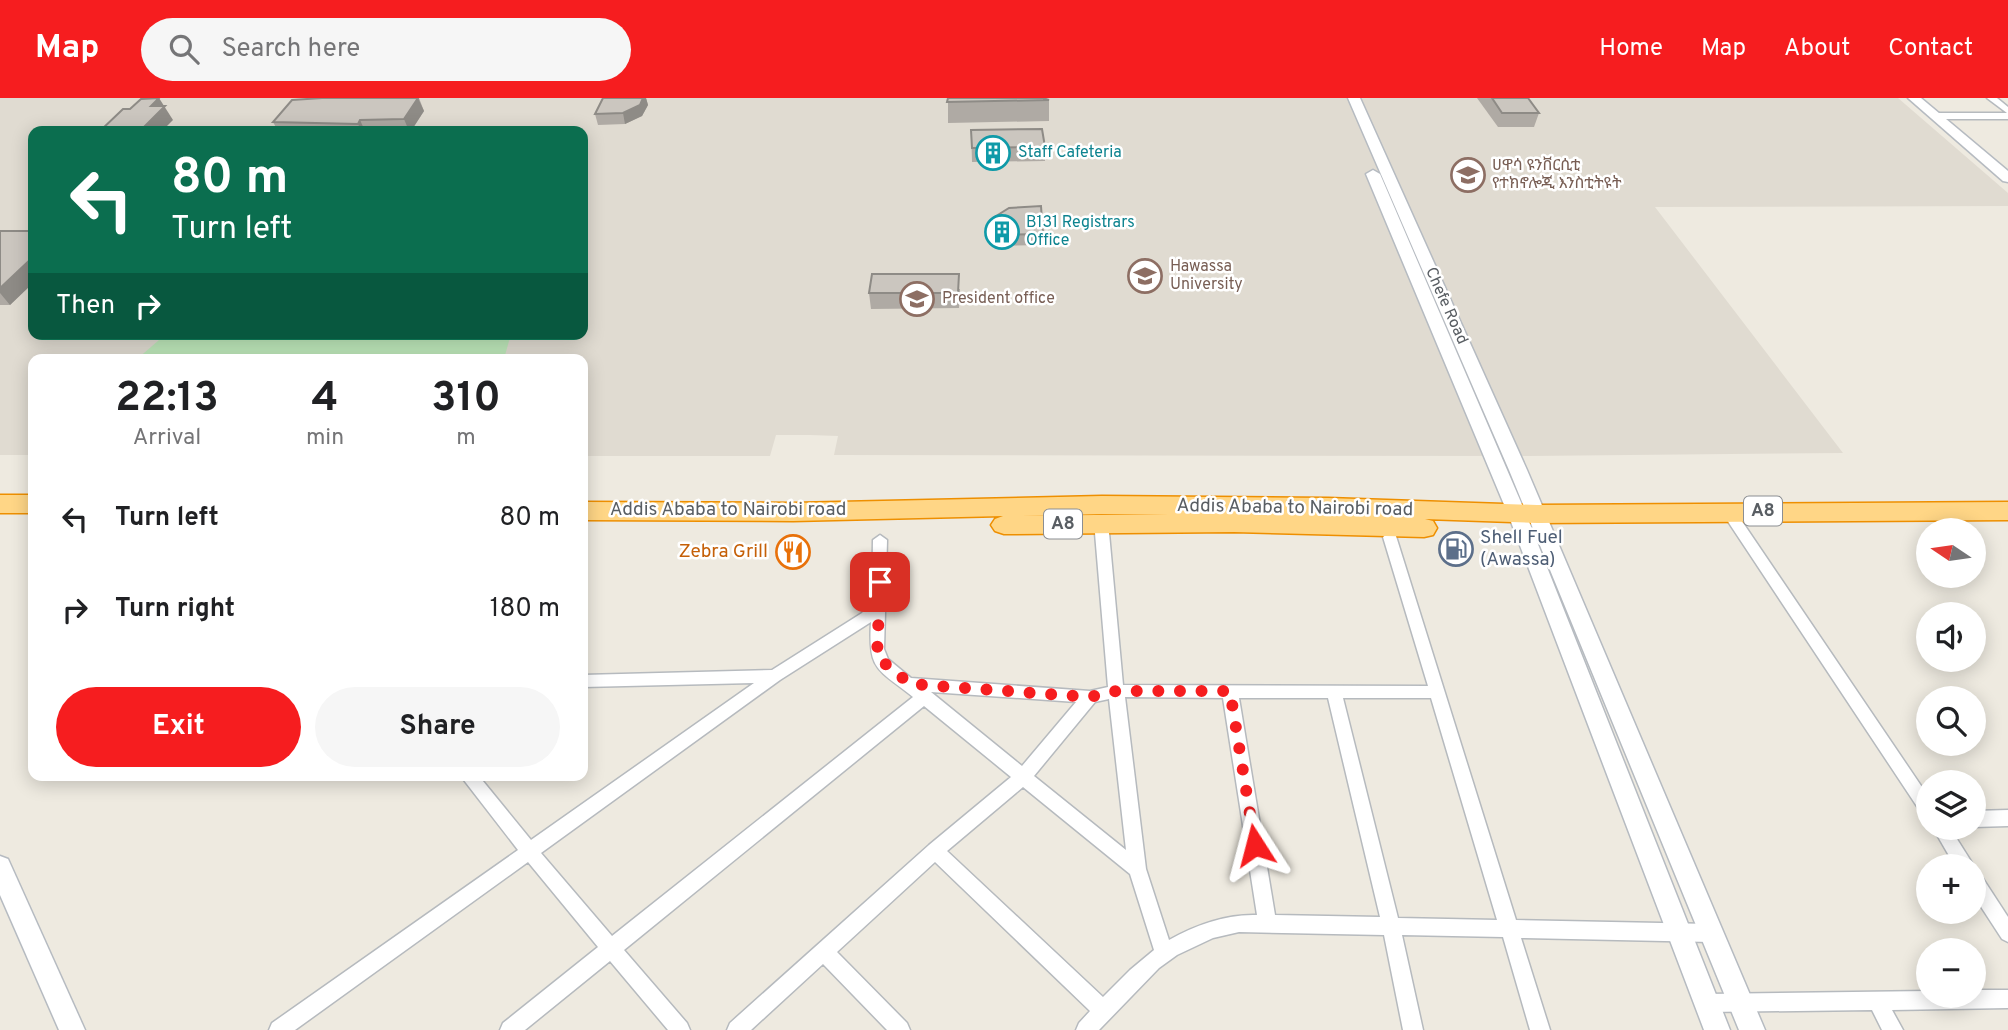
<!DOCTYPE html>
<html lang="en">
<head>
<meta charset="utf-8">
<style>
	:root { --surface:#fff; --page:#f6f6f6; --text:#202124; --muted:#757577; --accent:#f61d1f }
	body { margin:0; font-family:Overpass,"Noto Sans Ethiopic",sans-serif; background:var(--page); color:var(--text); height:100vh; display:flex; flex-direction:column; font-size:26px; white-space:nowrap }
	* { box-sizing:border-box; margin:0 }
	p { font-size:23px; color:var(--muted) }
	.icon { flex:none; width:38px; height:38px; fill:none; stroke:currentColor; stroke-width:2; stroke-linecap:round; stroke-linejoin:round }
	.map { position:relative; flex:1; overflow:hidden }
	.sheet { position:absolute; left:28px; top:256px; width:560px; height:427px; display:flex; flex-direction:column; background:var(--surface); border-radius:14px; box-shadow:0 4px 18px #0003 }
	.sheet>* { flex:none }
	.hud { position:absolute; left:28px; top:28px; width:560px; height:214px; border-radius:14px; box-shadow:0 4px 18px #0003; background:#0b6e4f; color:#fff; overflow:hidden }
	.needle { width:46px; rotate:283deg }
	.controls { position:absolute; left:1916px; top:420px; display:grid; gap:14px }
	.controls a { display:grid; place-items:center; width:70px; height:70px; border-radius:50%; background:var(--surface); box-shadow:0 4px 18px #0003; font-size:35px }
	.pin { position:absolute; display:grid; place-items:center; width:60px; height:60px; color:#fff; margin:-30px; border-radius:14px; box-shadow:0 4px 10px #0006 }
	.me { position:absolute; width:77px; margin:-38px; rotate:351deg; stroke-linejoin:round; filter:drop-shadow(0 0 5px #0008) }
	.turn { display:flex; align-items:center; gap:24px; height:147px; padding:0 28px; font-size:32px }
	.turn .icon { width:91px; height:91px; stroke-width:2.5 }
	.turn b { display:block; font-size:49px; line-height:60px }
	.then { display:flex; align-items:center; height:66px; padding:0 28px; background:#0003; gap:14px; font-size:26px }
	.eta { display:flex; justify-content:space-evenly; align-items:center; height:119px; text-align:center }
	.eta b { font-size:42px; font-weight:700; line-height:49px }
	.primary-button { display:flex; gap:14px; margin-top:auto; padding:14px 28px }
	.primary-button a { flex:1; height:80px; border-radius:42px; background:var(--accent); color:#fff; font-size:28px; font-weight:700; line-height:80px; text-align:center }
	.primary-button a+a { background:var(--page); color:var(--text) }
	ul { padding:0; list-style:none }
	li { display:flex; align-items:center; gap:21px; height:91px; padding:0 28px }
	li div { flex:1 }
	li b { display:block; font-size:26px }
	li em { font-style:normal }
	header { display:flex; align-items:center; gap:42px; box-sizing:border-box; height:98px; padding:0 35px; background:var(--accent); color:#fff }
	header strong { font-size:33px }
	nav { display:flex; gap:38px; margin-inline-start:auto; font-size:24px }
	.search { width:490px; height:63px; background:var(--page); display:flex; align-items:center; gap:18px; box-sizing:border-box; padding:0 24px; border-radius:38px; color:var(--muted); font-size:26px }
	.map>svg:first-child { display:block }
	.education { fill:#e0dbd1; fill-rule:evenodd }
	.green { fill:#bee8ba }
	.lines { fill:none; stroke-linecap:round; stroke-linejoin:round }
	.street-casing { stroke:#b6babe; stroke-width:3 }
	.secondary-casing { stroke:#b6bbc1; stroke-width:3 }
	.highway-casing { stroke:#ee8f00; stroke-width:3 }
	.street { fill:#fff; fill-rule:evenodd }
	.secondary { fill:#fff; fill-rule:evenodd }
	.highway { fill:#ffd686; fill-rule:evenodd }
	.wall { fill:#afaaa4 }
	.shaded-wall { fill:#8e8b86 }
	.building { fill:#cbc6bf; stroke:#8e8b86; stroke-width:2 }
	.route { stroke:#f61d1f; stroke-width:12; stroke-dasharray:0 21.6 }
	.labels { text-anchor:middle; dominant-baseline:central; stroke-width:5; stroke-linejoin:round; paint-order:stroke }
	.far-culture-label { font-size:16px; fill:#0d838f; stroke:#fff; text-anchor:start }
	.far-education-label { font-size:16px; fill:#785e54; stroke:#fff; text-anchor:start }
	.far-street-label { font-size:16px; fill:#595e63; stroke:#fff }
	.shield { fill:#fff; stroke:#8b8e92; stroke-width:2 }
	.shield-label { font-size:18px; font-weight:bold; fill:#595e63 }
	.street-label { font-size:19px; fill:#595e63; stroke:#fff }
	.service-label { font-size:19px; fill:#4e5e75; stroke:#fff; text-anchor:start }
	.food-label { font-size:19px; fill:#c56008; stroke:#fff; text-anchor:end }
</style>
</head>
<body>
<header>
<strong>Map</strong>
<div class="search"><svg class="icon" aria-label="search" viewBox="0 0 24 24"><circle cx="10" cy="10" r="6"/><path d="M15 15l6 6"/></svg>Search here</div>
<nav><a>Home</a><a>Map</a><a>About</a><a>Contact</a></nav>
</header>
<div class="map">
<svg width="2008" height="932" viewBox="0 0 2008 932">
	<rect width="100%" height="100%" fill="#eeeae0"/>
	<path class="education" d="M0 0H1898L2008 95V108L1655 109 1843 355 1529 358 834 357 838 338 810 337H776L770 358H583V261H33V357H0ZM33 33H583V236H33Z"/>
	<polygon class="green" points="166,236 511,236 504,261 137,261"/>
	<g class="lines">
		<g class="street-casing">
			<g id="street">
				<polygon points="1987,0 1997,0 2008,9 2008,21 1935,21 1931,18 1935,15 2007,15"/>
				<polygon points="1728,408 1733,410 1928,698 1928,718 1922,716 1723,416 1721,413 1723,410"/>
				<path d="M1102 430 1109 435 1123 587 1428 588 1383 439 1390 434 1395 435 1516 822 1711 826 1717 829 1720 835 1717 841 1711 844 1521 840 1550 932H1530L1503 839 1402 837 1423 932H1403L1384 837 1239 834 1213 840 1177 857 1159 870 1099 932H1076L1079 925 1090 913 935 764 837 854 907 925 910 932H887L823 866 751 932H727L730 925 929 747 1011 679 924 608 624 852 687 925 690 932H668L610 863 525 932H500L503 925 598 849 528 764 295 932H269L272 925 518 752 460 677H478L531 742 754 585 583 589V577L772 572 862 515 872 503 873 442 880 437 887 442 884 551 888 561 911 580 1090 593 1108 589 1095 435ZM871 524C868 573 877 570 913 599L612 838 541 755 780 582ZM931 594 1076 604 1022 668ZM1125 599 1223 600 1257 817C1225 816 1196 827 1169 842L1146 771ZM1239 600H1328L1380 819 1275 817ZM1343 600H1431L1497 822 1398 820ZM1109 601 1126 752 1034 678 1095 604ZM1023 689 1130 776 1154 852 1130 872 1103 899 947 753Z"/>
				<polygon points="2008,712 2008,728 1974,729 1974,713"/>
				<polygon points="1933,730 1950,730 1974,768 1955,768"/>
				<polygon points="1974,774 1980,776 2008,819 2008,844 2002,841 1974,798"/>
				<polygon points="1974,892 2008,892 2008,910 1892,912 1903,932 1882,932 1872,912 1707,914 1700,912 1698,905 1700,898 1707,896 1928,893 1928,898 1974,898"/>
			</g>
		</g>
		<g class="secondary-casing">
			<g id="secondary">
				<polygon points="1348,0 1360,0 1527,372 1765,932 1739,932 1509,372"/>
				<polygon points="1908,0 1921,0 2008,73 2008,84 2003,83"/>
				<polygon points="1373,72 1380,76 1526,416 1730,932 1704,932 1508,416 1366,76"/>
				<polygon points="0,758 8,761 85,932 59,932 0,797"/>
			</g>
		</g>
		<g class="highway-casing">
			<g id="highway">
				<rect x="0" y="397" width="33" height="18"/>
				<path d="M1102 398 1328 400 1537 407 2008 404V422L1537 425 1425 421 1433 423 1437 430 1433 437 1424 439 1234 434 1004 436 995 433 991 427 995 421 1003 418 793 423 583 422V404L793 405ZM1102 416H1169L1021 418Z"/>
			</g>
		</g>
		<use href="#street" class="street"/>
		<use href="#secondary" class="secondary"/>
		<use href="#highway" class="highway"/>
	</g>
	<g class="wall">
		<polygon points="322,0 419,0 424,13 411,33 278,33 273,24"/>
		<polygon points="603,0 646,0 648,7 642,18 625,26 598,27 595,16"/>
		<polygon points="948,0 1049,2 1049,23 948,25"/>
		<polygon points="1477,0 1528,0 1539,15 1534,29 1498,29"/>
		<polygon points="971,32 1045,49 1045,63 972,64"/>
		<polygon points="993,120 1043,136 1043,147 993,148"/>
		<polygon points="0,133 33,133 33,185 10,207 0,207"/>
		<polygon points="960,191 959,210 871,211 869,195"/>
	</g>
	<g class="shaded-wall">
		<polygon points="159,0 173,22 162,33 140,33 151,8"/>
		<polygon points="418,0 424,13 411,33 409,33 404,21"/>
		<polygon points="643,0 646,0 648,7 642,18 625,26 623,15"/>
		<polygon points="360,22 365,33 361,33 358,26"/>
		<polygon points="33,159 33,185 10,207 0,195 0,190"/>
	</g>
	<g class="building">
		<polygon points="159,0 151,8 165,8 140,33 100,33 123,11 130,11 141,1"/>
		<polygon points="322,0 418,0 404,21 360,22 358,26 273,24 292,2"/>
		<polygon points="603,0 643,0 640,7 623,15 595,16"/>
		<polygon points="948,0 1043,0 1049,2 947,4"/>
		<polygon points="1492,0 1528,0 1539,15 1502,15"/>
		<polygon points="1042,31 1045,49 972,50 971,32"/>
		<polygon points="1041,108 1043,136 993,137 993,120 1009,110"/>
		<polygon points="0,133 33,133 33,159 0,190"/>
		<polygon points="872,176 959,176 958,195 869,195"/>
	</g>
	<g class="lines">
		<polyline class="route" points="880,484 877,559 910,586 1090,599 1116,593 1230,593 1255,747"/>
	</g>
	<defs>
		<g id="building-ring" transform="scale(1.75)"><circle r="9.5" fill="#fff" stroke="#0f9aa8" stroke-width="1.5"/><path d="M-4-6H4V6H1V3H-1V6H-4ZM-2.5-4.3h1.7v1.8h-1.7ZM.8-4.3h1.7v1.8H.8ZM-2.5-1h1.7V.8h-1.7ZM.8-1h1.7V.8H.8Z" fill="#0f9aa8"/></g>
		<g id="school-ring" transform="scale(1.75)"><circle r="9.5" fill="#fff" stroke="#8d6e63" stroke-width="1.5"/><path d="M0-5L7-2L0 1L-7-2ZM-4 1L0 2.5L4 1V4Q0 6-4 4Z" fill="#8d6e63"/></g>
		<g id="university-ring" transform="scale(1.75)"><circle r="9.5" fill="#fff" stroke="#8d6e63" stroke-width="1.5"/><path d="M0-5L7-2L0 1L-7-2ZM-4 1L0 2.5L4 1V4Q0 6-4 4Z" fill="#8d6e63"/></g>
		<g id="fuel-ring" transform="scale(1.75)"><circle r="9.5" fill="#fff" stroke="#5c6f8a" stroke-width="1.5"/><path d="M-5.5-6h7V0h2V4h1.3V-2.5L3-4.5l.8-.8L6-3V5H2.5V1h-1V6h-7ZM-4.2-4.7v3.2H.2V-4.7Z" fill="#5c6f8a"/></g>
		<g id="restaurant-ring" transform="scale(1.75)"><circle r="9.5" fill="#fff" stroke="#e8710a" stroke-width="1.5"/><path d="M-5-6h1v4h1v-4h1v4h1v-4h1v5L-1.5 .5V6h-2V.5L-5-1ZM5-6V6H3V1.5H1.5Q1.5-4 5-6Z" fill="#e8710a"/></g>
	</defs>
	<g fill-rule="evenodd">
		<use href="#building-ring" x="993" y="55"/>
		<use href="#school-ring" x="1468" y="77"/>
		<use href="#building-ring" x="1002" y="134"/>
		<use href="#university-ring" x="1145" y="178"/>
		<use href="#university-ring" x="917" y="201"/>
		<use href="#fuel-ring" x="1456" y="451"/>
		<use href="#restaurant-ring" x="793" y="454"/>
	</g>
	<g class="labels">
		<g class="far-culture-label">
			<text x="1018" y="55">Staff Cafeteria</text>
			<text x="1026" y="125">B131 Registrars<tspan x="1026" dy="18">Office</tspan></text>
		</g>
		<g class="far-education-label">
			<text x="1492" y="68">ሀዋሳ ዩንቨርሲቲ<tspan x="1492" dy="18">የተክኖሎጂ እንስቲትዩት</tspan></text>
			<text x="1170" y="169">Hawassa<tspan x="1170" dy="18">University</tspan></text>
			<text x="942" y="201">President office</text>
		</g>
		<g class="far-street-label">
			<text transform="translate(1446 208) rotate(66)">Chefe Road</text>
		</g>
		<g class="shield">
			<rect x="1744" y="398.5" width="38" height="29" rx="5"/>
			<rect x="1044" y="411.5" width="38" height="29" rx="5"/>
		</g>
		<g class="shield-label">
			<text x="1763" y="413">A8</text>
			<text x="1063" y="426">A8</text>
		</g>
		<g class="street-label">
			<text transform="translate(1295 410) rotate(1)">Addis Ababa to Nairobi road</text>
			<text x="728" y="412">Addis Ababa to Nairobi road</text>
		</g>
		<g class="service-label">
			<text x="1480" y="440">Shell Fuel<tspan x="1480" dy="22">(Awassa)</tspan></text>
		</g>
		<g class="food-label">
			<text x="768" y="454">Zebra Grill</text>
		</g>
	</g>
</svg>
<div class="controls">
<a><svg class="needle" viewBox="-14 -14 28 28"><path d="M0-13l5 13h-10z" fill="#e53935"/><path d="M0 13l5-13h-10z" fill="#757577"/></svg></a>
<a><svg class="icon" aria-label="sound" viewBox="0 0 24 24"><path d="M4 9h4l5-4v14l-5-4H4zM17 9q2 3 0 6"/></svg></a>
<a><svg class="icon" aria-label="search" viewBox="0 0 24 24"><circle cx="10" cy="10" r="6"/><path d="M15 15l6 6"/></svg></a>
<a><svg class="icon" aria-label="layers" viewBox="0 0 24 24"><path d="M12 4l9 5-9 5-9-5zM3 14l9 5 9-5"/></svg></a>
<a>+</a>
<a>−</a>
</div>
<div class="pin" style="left:880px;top:484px;background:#d93025"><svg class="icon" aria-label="arrive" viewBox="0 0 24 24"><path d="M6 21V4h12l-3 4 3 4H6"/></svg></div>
<svg class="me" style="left:1255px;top:747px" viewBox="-20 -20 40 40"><path d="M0-17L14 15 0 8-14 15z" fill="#f61d1f" stroke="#fff" stroke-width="4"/></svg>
<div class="hud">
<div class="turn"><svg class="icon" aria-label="left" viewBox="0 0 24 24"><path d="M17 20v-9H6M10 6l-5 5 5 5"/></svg><div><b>80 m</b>Turn left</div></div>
<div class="then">Then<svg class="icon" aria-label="right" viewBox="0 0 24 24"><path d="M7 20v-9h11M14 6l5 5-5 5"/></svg></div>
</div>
<section class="sheet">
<div class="eta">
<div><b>22:13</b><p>Arrival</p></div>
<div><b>4</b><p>min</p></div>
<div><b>310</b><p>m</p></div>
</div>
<ul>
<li><svg class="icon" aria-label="left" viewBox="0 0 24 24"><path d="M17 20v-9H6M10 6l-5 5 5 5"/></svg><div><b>Turn left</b></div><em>80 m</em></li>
<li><svg class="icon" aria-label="right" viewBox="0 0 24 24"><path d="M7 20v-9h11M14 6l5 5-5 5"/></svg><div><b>Turn right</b></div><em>180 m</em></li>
</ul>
<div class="primary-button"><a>Exit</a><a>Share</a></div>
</section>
</div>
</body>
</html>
